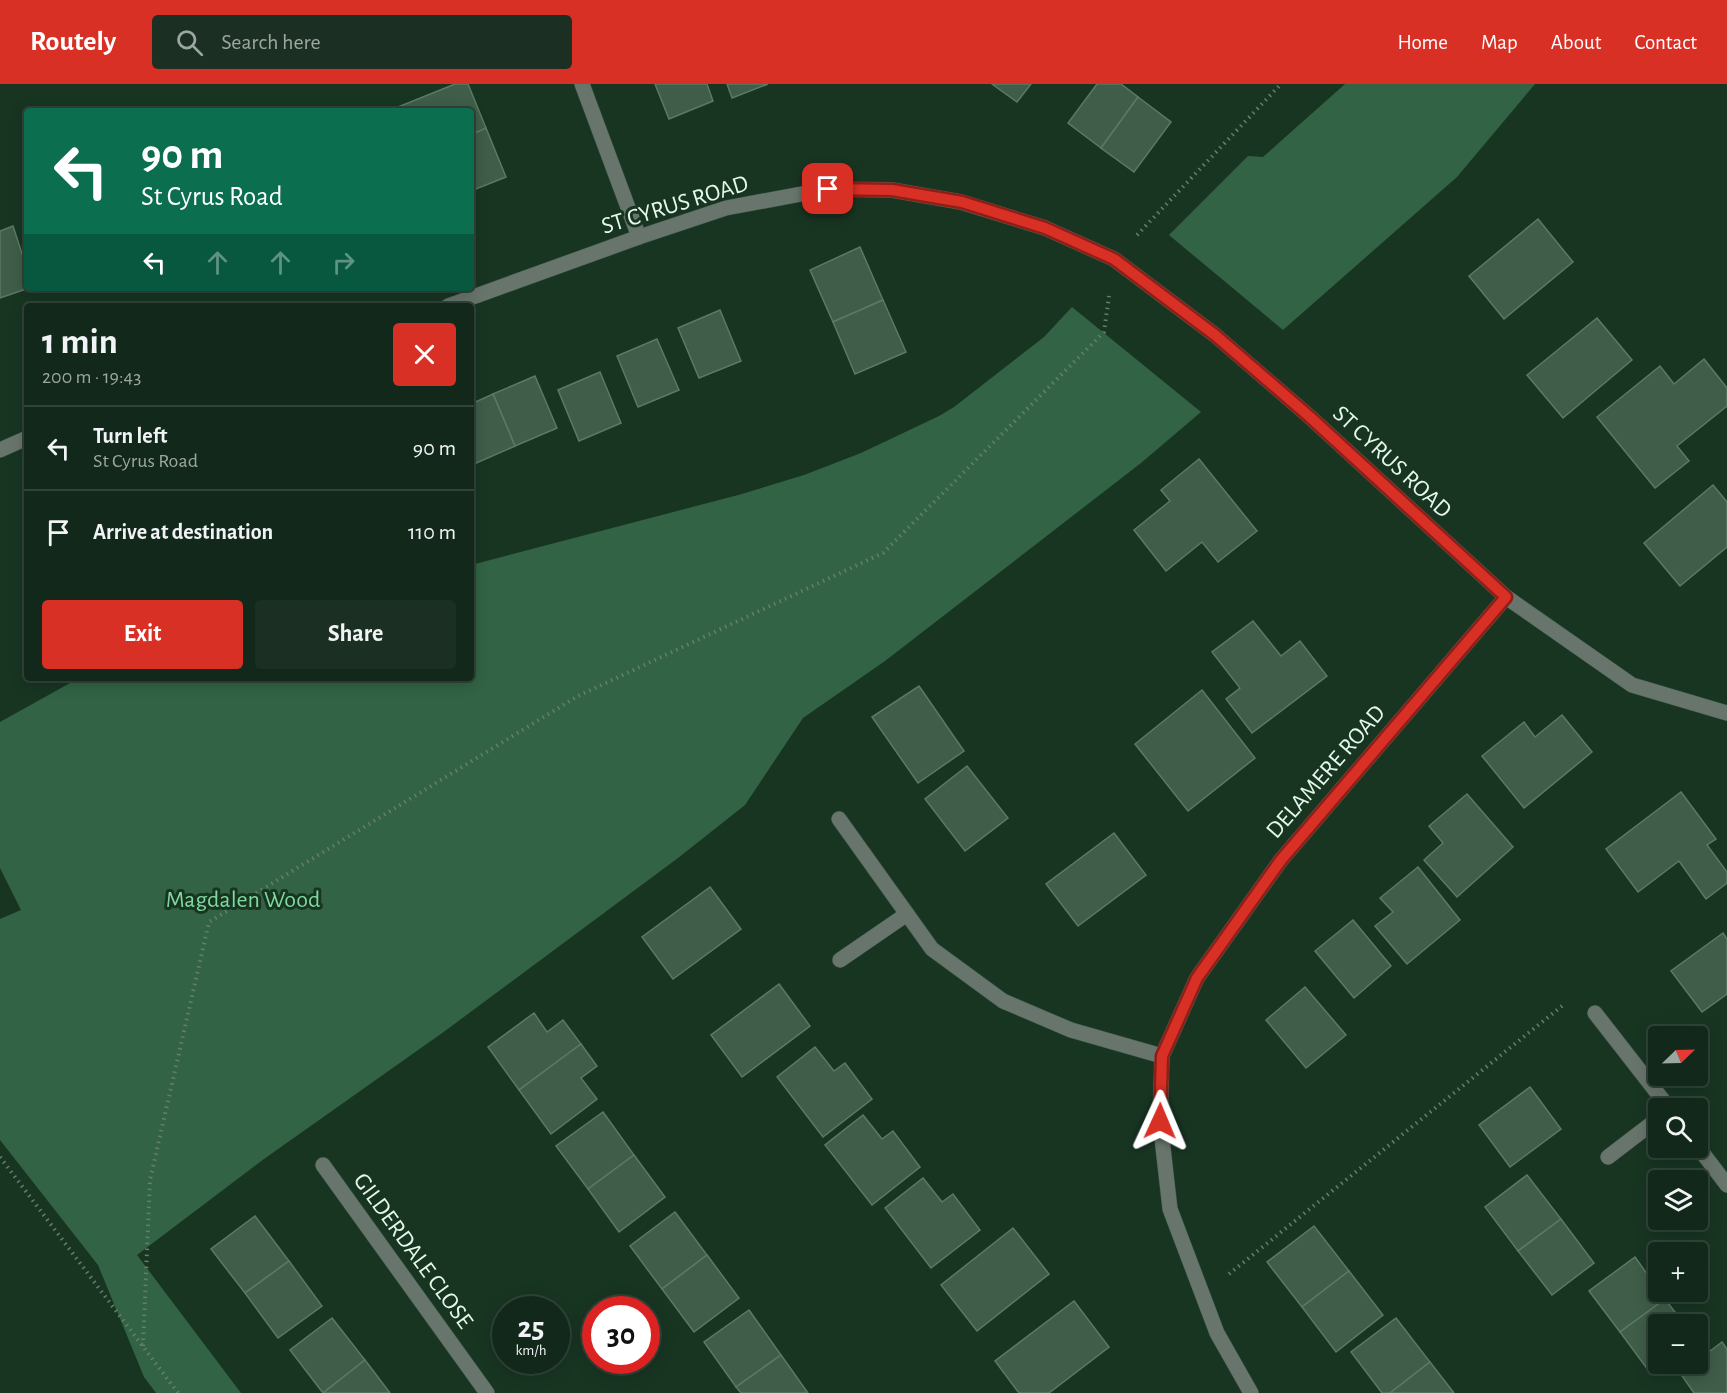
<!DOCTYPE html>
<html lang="en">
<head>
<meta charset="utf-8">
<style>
	:root { --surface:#12281a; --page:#1b3023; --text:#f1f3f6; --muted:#9ca6a2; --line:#314439; --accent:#d93025 }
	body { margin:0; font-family:"Alegreya Sans",sans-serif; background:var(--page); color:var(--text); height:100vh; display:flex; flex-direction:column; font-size:22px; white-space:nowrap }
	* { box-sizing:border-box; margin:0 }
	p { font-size:20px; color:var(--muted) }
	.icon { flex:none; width:33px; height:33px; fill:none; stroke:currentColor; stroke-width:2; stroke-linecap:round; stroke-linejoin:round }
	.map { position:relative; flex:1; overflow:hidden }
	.side { position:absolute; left:24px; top:219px; width:450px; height:378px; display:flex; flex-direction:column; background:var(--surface); border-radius:6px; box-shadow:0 3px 15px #0003,0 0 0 2px var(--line) }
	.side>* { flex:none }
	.banner { position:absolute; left:24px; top:24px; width:450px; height:183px; border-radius:6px; box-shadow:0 3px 15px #0003,0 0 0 2px var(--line); background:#0b6e4f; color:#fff; overflow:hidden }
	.needle { width:39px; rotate:67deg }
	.buttons { position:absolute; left:1648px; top:942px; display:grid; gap:12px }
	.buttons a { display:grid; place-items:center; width:60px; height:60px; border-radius:6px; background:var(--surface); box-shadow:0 3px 15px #0003,0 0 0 2px var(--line); font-size:30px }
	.speed { position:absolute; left:492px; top:1212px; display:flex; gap:12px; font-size:30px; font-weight:700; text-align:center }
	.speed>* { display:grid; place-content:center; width:78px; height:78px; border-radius:50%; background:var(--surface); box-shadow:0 3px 15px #0003,0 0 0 2px var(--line); line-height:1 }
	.speed small { font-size:15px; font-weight:400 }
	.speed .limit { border:9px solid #d22; background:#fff; color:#111 }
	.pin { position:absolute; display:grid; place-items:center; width:51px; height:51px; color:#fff; margin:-26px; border-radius:12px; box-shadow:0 3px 9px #0006 }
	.me { position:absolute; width:66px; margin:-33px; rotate:1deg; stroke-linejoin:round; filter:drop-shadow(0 0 4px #0008) }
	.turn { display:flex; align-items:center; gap:21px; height:126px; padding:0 18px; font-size:27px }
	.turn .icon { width:78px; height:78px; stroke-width:2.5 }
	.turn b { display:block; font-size:42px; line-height:51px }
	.lanes { display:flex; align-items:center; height:57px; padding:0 18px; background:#0003; justify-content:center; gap:30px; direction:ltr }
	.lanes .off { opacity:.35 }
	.round { display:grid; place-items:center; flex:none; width:63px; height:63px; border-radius:6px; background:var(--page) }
	.headline { display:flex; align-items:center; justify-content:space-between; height:102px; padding:0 18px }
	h1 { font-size:36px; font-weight:700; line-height:45px }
	.action { display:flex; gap:12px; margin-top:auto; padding:12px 18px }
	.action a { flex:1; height:69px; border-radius:6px; background:var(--accent); color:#fff; font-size:24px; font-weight:700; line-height:69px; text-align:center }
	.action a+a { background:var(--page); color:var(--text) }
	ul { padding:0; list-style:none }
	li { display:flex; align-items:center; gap:18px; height:84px; padding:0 18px; border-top:2px solid var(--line) }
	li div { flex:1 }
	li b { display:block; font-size:22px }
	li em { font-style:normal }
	header { display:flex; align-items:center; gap:36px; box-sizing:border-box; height:84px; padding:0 30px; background:var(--accent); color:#fff }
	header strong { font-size:28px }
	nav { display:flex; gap:33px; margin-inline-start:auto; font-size:21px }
	.search { width:420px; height:54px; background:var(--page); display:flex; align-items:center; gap:15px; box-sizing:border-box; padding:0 21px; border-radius:6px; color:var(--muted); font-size:22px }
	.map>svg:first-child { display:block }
	.green { fill:#326344 }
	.building { fill:#3f5d49; stroke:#5b7a65; stroke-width:1.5 }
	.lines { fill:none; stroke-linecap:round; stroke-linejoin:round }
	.street-casing { stroke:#35503e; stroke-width:16 }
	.path { stroke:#657e6d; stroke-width:4; stroke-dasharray:1.5 4.5; stroke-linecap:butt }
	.street { stroke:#68756c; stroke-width:15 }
	.route-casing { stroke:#8d1f18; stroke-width:15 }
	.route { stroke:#d93025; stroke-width:10 }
	.labels { text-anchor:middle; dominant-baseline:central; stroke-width:6; stroke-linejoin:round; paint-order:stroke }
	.street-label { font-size:24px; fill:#e6f8eb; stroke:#183522 }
	.park-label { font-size:24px; fill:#7fda9f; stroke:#183522 }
</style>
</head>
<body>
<header>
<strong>Routely</strong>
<div class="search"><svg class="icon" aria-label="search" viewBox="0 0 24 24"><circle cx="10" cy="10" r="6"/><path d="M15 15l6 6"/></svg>Search here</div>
<nav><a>Home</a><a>Map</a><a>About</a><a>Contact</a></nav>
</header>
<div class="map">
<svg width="1727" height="1309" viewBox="0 0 1727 1309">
	<rect width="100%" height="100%" fill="#183522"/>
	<g class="green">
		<polygon points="1345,0 1535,0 1457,93 1283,246 1169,151 1248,72 1263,73"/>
		<polygon points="1072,223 1201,328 1141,379 885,577 803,634 745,721 678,774 445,947 264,1075 137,1171 241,1309 156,1309 144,1293 98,1181 0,1056 0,835 21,826 0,784 0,638 79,594 471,594 471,481 742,410 804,391 861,369 939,332 954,323 1044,253"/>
	</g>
	<g class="building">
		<polygon points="455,0 468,0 486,44 471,51 471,27 399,27 398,23"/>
		<polygon points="655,0 707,0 713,17 669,35"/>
		<polygon points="727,0 768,0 732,14"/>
		<polygon points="992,0 1031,0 1017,18"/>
		<polygon points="1097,0 1121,0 1138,13 1101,64 1068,39"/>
		<polygon points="1138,13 1171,38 1134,88 1101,64"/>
		<polygon points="486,44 506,93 471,107 471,51"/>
		<polygon points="1538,135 1573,178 1504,235 1469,192"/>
		<polygon points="13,142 27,185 27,204 29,204 0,214 0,147"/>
		<polygon points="860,163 883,216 833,238 810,186"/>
		<polygon points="883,216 906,268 855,290 833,238"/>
		<polygon points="720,226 741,277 699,294 678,244"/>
		<polygon points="1597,234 1632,276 1563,334 1527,291"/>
		<polygon points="657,255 679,306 638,323 617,272"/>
		<polygon points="1704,275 1727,304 1727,322 1677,362 1689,377 1655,404 1597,333 1660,282 1674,300"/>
		<polygon points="600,288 621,339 579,357 558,306"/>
		<polygon points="535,292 557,344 515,362 493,310"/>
		<polygon points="493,310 515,362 474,380 471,374 471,320"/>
		<polygon points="1199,375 1257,447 1218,478 1202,458 1166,487 1134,446 1170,417 1161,406"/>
		<polygon points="1713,401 1727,418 1727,463 1680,502 1644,459"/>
		<polygon points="1253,537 1281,572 1300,557 1327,592 1252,649 1226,615 1240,604 1212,568"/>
		<polygon points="919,602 964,667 918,699 872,633"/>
		<polygon points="1202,606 1255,674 1188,727 1135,660"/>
		<polygon points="1562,631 1592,668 1524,724 1482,672 1524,638 1535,653"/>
		<polygon points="967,682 1008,734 965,767 925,715"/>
		<polygon points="1681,708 1716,755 1707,761 1727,788 1727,799 1706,815 1679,777 1638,808 1606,765"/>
		<polygon points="1467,710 1513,763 1457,813 1424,776 1443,759 1429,742"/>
		<polygon points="1114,749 1146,791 1078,842 1046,800"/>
		<polygon points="1418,783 1460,836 1407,880 1375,842 1393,828 1380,814"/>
		<polygon points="710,803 741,845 673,895 642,853"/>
		<polygon points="1353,836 1391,882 1354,914 1315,867"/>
		<polygon points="1723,849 1727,855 1727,910 1702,928 1671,887"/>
		<polygon points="779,900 810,942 742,993 711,951"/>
		<polygon points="1305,903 1346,951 1306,984 1266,936"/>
		<polygon points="534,929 547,948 563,936 581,960 519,1006 488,963"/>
		<polygon points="581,960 597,982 581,994 597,1015 551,1050 519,1006"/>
		<polygon points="815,963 834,987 845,979 872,1015 823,1053 777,993"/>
		<polygon points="1530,1003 1561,1045 1510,1083 1479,1041"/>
		<polygon points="603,1028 634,1071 588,1105 556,1062"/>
		<polygon points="863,1031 882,1055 893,1047 920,1083 872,1121 825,1061"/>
		<polygon points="634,1071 665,1113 619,1148 588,1105"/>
		<polygon points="1527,1091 1561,1135 1518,1167 1485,1123"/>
		<polygon points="923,1094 942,1118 953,1110 980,1146 931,1184 885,1124"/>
		<polygon points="675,1128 707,1171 662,1205 630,1162"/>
		<polygon points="255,1132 289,1177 245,1209 211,1165"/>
		<polygon points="1561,1135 1594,1179 1552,1211 1518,1167"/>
		<polygon points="1314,1142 1349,1187 1302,1223 1267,1178"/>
		<polygon points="1013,1144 1049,1190 977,1247 941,1201"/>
		<polygon points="707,1171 739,1214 694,1248 662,1205"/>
		<polygon points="1635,1173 1665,1215 1620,1248 1589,1207"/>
		<polygon points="289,1177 322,1222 278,1254 245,1209"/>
		<polygon points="1349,1187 1383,1231 1336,1268 1302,1223"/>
		<polygon points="1665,1215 1684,1240 1659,1240 1659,1280 1665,1280 1651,1290 1620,1248"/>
		<polygon points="1074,1217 1109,1263 1049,1309 1019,1309 995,1277"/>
		<polygon points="749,1226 781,1271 736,1303 704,1258"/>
		<polygon points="332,1234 365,1276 323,1309 290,1266"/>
		<polygon points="1396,1234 1430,1278 1390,1309 1382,1309 1351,1268"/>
		<polygon points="1722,1258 1727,1265 1727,1309 1694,1309 1680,1289 1693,1280 1698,1280 1698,1276"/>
		<polygon points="781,1271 808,1309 741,1309 736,1303"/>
		<polygon points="365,1276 390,1309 323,1309"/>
		<polygon points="1430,1278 1454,1309 1390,1309"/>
	</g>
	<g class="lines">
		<g class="street-casing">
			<g id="street">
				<polyline points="582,0 639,153"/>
				<polyline points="448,222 639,153 726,124 828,105 892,106 961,118 1045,144 1114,175 1215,251 1310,333 1506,513 1632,601 1727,629"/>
				<polyline points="0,366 27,354"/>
				<polyline points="839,735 932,865 1003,917 1071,946 1162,972"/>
				<polyline points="840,876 907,830"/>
				<polyline points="1595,929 1669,1024"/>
				<polyline points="1698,1063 1727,1101"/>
				<polyline points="1608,1073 1659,1034"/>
				<polyline points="323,1081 487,1309"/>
				<polyline points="1251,1309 1217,1249 1170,1125 1160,1037 1162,972 1197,894 1281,776 1506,513"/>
			</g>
		</g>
		<g class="path">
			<polyline points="1137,151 1281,0"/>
			<polyline points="0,1073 178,1309"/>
			<polyline points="1229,1190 1562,922"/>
			<polyline points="143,1262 150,1096 209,838 578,612 883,469 1104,248 1109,212"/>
		</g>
		<use href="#street" class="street"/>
	</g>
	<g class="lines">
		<g class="route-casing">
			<polyline id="route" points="828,105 892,106 962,118 1045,144 1114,175 1215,251 1310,333 1506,513 1281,776 1197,894 1162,972 1160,1037"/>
		</g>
		<use href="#route" class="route"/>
	</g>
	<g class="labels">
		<g class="street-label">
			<text transform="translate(675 121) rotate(-17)">ST CYRUS ROAD</text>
			<text transform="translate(1392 378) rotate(43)">ST CYRUS ROAD</text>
			<text transform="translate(1326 688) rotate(-49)">DELAMERE ROAD</text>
			<text transform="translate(413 1167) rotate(54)">GILDERDALE CLOSE</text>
		</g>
		<g class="park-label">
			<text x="243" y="816">Magdalen Wood</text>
		</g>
	</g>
</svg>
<div class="buttons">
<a><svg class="needle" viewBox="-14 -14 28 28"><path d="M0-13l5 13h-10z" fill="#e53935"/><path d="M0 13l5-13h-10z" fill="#9ca6a2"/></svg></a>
<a><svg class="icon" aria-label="search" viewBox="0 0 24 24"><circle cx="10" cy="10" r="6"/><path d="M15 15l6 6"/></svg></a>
<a><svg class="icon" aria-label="layers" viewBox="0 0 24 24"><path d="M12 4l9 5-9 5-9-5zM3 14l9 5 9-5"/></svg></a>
<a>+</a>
<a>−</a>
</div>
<div class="speed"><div>25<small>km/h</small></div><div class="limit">30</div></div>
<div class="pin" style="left:828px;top:105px;background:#d93025"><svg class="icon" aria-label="arrive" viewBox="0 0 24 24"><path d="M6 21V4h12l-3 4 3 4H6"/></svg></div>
<svg class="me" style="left:1160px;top:1037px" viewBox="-20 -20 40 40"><path d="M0-17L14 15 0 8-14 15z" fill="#d93025" stroke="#fff" stroke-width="4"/></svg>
<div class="banner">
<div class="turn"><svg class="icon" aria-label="left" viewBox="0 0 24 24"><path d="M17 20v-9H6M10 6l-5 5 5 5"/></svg><div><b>90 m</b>St Cyrus Road</div></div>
<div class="lanes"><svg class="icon" aria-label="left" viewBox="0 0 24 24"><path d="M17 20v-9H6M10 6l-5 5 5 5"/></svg><svg class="icon off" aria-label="ahead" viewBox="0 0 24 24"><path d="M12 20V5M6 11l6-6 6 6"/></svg><svg class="icon off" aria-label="ahead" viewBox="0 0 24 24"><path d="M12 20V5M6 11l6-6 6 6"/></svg><svg class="icon off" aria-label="right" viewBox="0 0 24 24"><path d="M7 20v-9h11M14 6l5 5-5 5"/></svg></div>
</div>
<section class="side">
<div class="headline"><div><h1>1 min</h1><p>200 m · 19:43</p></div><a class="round" style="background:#d93025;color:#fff"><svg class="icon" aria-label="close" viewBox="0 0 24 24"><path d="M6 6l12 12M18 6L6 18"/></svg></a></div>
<ul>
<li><svg class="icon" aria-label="left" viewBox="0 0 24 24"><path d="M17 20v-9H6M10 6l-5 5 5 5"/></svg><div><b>Turn left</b><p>St Cyrus Road</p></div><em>90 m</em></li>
<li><svg class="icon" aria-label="arrive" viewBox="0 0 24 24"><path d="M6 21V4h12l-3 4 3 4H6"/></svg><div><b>Arrive at destination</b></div><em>110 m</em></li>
</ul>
<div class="action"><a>Exit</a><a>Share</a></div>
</section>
</div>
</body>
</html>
